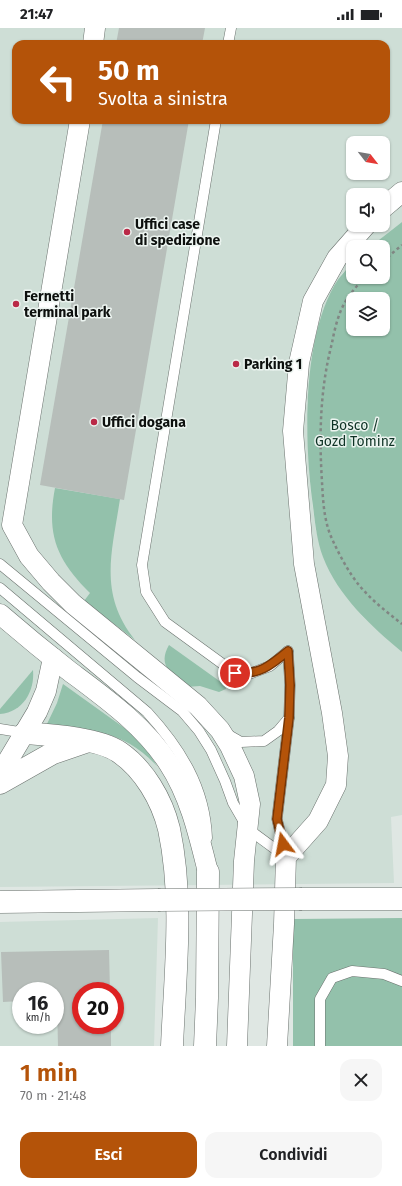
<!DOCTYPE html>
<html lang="it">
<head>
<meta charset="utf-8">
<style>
	:root { --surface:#fff; --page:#f6f6f6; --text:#202124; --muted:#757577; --accent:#b45309 }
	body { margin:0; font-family:"Fira Sans",sans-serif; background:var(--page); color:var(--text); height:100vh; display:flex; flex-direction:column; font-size:15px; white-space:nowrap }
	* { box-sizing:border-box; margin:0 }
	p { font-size:13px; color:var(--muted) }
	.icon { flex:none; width:22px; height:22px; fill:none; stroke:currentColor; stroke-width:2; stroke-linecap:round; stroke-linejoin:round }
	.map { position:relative; height:1018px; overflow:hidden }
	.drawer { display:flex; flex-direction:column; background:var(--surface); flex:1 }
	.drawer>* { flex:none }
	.guide { position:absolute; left:12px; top:12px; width:378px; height:84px; border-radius:12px; box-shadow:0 1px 3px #0004; background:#b45309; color:#fff; overflow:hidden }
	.needle { width:26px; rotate:121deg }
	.tools { position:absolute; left:346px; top:108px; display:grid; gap:8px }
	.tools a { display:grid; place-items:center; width:44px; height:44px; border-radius:8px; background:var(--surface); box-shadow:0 1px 3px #0004; font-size:20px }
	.speed { position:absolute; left:12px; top:954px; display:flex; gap:8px; font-size:20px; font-weight:700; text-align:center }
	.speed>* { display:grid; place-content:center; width:52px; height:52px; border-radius:50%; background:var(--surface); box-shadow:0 1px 3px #0004; line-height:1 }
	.speed small { font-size:10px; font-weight:400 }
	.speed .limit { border:6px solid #d22; background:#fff; color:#111 }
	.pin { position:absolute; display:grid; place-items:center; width:34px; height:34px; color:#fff; margin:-17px; border:2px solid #fff; border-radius:50%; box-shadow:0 1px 4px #0007 }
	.me { position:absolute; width:44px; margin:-22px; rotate:347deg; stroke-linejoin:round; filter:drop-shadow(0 0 3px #0008) }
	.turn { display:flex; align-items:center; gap:14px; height:84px; padding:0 20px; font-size:18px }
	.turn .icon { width:52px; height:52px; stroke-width:2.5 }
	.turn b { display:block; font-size:28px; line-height:34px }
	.round { display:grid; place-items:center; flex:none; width:42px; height:42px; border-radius:12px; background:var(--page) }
	.head { display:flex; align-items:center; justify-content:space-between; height:68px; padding:0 20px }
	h1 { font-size:24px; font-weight:600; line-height:30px; color:var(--accent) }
	.button { display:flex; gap:8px; margin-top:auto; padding:8px 20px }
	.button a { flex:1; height:46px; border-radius:12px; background:var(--accent); color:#fff; font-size:16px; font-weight:600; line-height:46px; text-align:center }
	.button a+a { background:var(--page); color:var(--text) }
	.status { display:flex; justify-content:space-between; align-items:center; height:28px; padding:0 20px; background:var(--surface); direction:ltr }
	.status svg { height:11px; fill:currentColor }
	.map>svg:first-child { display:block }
	.built { fill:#ceded6; fill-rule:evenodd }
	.green { fill:#93c1ab; fill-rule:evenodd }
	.building { fill:#b7beba }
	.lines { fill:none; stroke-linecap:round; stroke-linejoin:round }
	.service-casing { stroke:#6b726e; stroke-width:11 }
	.minor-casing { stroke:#6b726e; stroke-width:21 }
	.tertiary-casing { stroke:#6b726e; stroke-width:23 }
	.motorway-casing { stroke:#6b726e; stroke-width:23 }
	.path { stroke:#808683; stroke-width:2.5; stroke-dasharray:3 3; stroke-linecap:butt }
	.service { stroke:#fff; stroke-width:10 }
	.minor { stroke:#fff; stroke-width:20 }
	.tertiary { stroke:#fff; stroke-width:22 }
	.motorway { stroke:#fff; stroke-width:22 }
	.tertiary-bridge-casing { stroke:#6b726e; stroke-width:23; stroke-linecap:butt }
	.tertiary-bridge { stroke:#fff; stroke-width:22 }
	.route-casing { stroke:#753606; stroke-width:10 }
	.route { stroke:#b45309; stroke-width:7 }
	.poi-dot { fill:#ba2947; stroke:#ecf4f0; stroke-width:1.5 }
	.labels { text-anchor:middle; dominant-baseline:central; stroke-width:3; stroke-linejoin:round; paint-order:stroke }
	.poi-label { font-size:14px; font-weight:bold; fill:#0d100e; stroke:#ecf4f0; text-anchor:start }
	.park-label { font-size:14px; fill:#0e3325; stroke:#ecf4f0 }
</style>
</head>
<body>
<div class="status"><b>21:47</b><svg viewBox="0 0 49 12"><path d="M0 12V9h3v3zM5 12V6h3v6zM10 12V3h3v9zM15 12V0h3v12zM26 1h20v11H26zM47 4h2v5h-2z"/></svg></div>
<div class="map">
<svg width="402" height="1018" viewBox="0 0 402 1018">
	<rect width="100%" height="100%" fill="#dfe7e3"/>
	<g class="built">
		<path d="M0 0H402V194L370 219H353V234L341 247 307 374V394L310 458 316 503 331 545 343 564 362 588 402 624V787L391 789 394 855 0 859ZM16 16H386V92H16ZM353 115H383V145H353ZM353 167H383V197H353Z"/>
		<path d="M158 890 154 1018H0V894ZM21 963H55V997H21ZM81 963H115V997H81Z"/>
	</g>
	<g class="green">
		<path d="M402 194V624C371 598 338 568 323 529 317 513 315 495 313 478 304 415 302 315 334 258 339 249 346 242 353 234V249H383V219H370ZM353 271H383V301H353Z"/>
		<path d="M55 460 120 471C112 524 98 566 135 612L84 573 90 565C57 532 46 507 55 460Z"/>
		<path d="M169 617 225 657 226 661 219 664 200 658 186 659C172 646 157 638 169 617Z"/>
		<path d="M33 642C35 663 23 684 0 686V681Z"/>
		<path d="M63 656 130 704 147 722 157 738C122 701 93 703 46 698L57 675Z"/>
		<polygon points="402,890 402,1018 293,1018 293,891"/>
	</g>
	<g class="building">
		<polygon points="119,0 205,0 202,16 116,16"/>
		<polygon points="103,92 189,92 124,472 40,457"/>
		<polygon points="109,922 110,963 81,963 81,997 111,997 111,1018 58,1018 57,973 55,973 55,963 21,963 21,973 3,974 1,924"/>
	</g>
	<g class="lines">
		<g class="service-casing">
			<g id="service">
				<polyline points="228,16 231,0"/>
				<polyline points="216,92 142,537 146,564 165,594 235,645 249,646 270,638 288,623"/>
				<polyline points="0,536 137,649 182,683 199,703 211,722 225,753 233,775 248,801 286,829 277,791 289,690 290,657 288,623"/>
				<path d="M0 560 147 684C180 720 205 759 207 810"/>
				<polyline points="0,701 25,705"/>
				<polyline points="227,706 241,714 264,713 278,703 289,690"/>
				<polyline points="320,1018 320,971 332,950 352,943 384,946 402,953"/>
			</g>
		</g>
		<g class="minor-casing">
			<g id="minor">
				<polyline points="93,16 95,0"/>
				<polyline points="80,92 12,497 29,528 51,554 73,576 198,678 220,702 230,718 244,748 250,776 244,833 237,1018"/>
				<polyline points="383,180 402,164"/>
				<path d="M0 586C22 605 45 624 68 642 104 669 144 697 169 736 190 768 199 808 208 844"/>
				<polyline points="0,746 37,684 46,663 53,630"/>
				<polyline points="277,1018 284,896 286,829 318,793 336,757 338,728 332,685 304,536 293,403 299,335 313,273 337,230 366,197"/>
			</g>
		</g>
		<g class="tertiary-casing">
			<g id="tertiary">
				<polyline points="302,871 402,871"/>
				<polyline points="0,874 158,872"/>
			</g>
		</g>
		<g class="motorway-casing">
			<g id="motorway">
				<path d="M25 705C50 707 99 710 119 724 144 741 162 772 169 801 184 871 175 947 172 1018"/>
				<polyline points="0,755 53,725 85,714"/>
				<polyline points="205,1018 207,970 208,844"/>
			</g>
		</g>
		<g class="path">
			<polyline points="383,233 402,217"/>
			<path d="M366 249C356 258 348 268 342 280 337 291 334 304 332 315 320 361 319 407 322 454 323 473 324 495 333 513 340 528 349 545 359 557 371 572 387 584 402 596"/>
		</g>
		<use href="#service" class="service"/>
		<use href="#minor" class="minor"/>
		<use href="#tertiary" class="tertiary"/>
		<use href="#motorway" class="motorway"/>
		<g class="tertiary-bridge-casing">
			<polyline id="tertiary-bridge" points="158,872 302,871"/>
		</g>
		<use href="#tertiary-bridge" class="tertiary-bridge"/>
	</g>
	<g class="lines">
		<g class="route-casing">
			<path id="route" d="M235 645C259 647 270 638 288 623L290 657 289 690 277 791 283 816"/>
		</g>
		<use href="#route" class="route"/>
	</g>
	<g class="poi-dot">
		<circle cx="127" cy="204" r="4"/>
		<circle cx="16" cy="276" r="4"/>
		<circle cx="236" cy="336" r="4"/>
		<circle cx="94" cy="394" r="4"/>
	</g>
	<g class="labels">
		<g class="poi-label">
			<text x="135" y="196">Uffici case<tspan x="135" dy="16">di spedizione</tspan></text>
			<text x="24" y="268">Fernetti<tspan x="24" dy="16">terminal park</tspan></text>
			<text x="244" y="336">Parking 1</text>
			<text x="102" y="394">Uffici dogana</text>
		</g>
		<g class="park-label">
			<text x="355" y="397">Bosco /<tspan x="355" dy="16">Gozd Tominz</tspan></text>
		</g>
	</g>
</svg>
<div class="tools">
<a><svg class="needle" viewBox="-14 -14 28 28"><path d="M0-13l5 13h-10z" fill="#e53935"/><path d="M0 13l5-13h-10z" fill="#757577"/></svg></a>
<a><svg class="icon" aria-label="sound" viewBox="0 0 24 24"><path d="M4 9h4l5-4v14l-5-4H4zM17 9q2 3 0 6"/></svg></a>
<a><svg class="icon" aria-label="search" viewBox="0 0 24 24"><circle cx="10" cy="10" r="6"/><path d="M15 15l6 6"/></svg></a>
<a><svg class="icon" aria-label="layers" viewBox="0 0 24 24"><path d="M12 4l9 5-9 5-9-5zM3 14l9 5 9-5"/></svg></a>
</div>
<div class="speed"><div>16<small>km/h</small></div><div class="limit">20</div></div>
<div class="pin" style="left:235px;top:645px;background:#d93025"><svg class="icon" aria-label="arrive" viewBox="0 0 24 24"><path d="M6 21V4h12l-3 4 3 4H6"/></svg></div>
<svg class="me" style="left:283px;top:816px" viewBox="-20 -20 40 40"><path d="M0-17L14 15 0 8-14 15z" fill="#b45309" stroke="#fff" stroke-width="4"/></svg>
<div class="guide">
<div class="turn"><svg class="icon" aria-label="left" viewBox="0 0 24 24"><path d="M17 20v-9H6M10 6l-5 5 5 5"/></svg><div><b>50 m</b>Svolta a sinistra</div></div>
</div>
</div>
<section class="drawer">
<div class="head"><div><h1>1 min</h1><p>70 m · 21:48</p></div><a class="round"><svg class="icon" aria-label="close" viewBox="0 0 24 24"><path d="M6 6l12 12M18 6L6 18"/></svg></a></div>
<div class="button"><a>Esci</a><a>Condividi</a></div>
</section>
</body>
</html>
